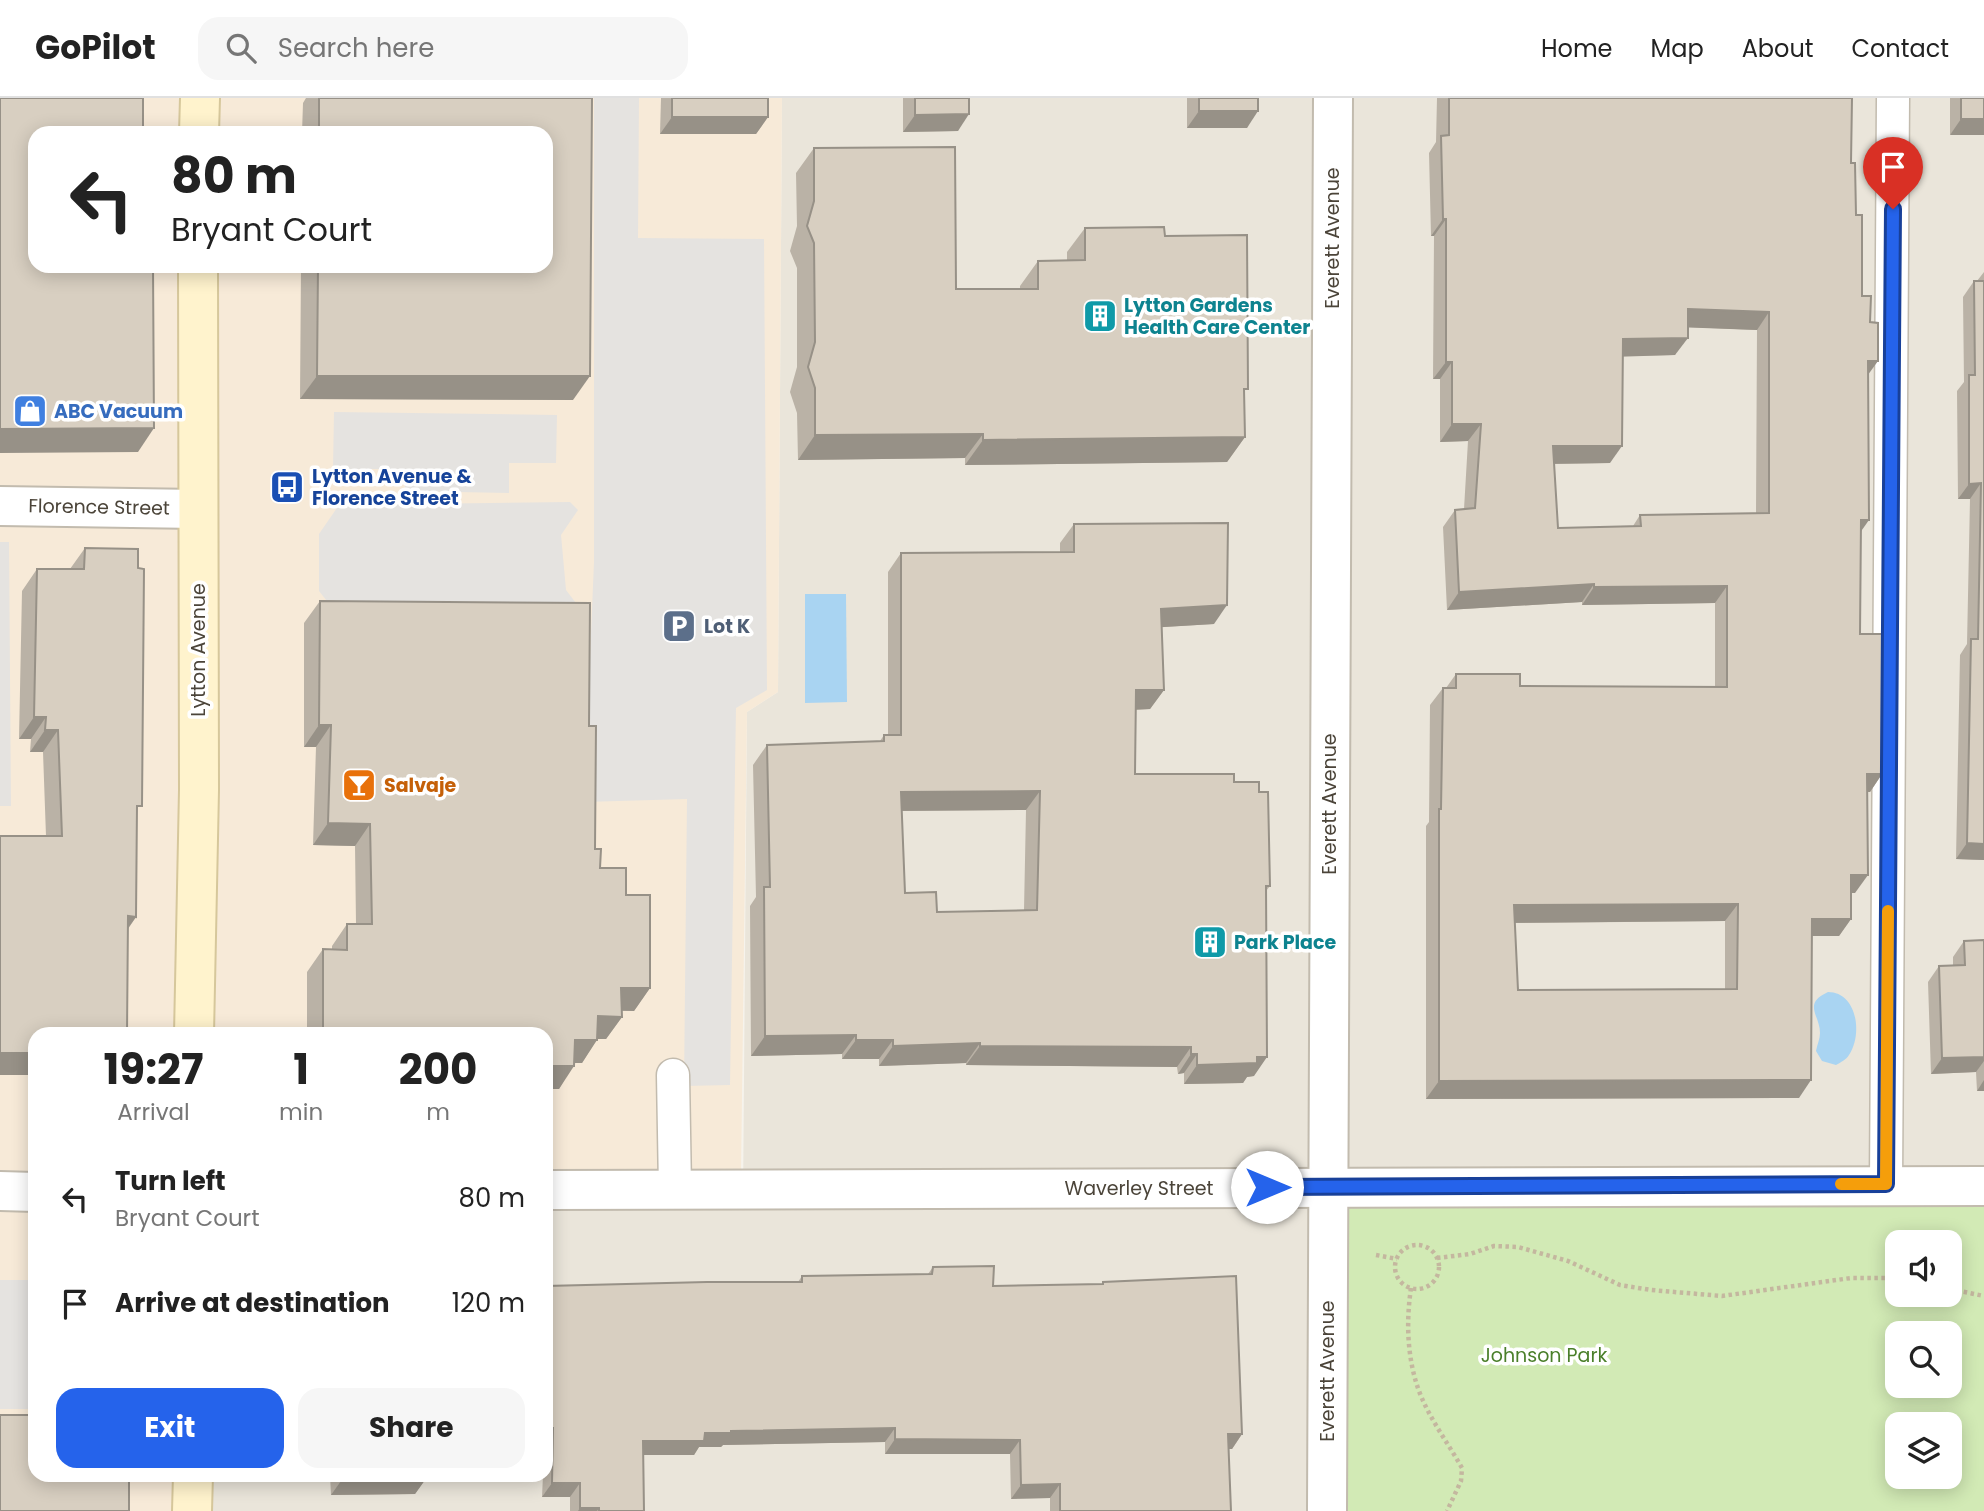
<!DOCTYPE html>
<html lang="en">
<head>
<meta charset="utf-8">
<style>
	:root { --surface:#fff; --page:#f6f6f6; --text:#222; --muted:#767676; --line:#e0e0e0; --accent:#2563eb }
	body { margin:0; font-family:Poppins,sans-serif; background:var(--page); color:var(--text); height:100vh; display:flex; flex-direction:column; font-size:26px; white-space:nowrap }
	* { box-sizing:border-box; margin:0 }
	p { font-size:23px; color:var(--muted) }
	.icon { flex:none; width:38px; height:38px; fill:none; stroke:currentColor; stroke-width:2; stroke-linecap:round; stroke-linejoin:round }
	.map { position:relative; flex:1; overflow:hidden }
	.details { position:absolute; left:28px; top:929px; width:525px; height:455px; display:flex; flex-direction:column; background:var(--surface); border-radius:21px; box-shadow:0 4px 18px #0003 }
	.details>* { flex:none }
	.banner { position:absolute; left:28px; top:28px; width:525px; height:147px; border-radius:21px; box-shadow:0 4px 18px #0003; background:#fff; color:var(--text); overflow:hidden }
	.tools { position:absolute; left:1885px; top:1132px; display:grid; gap:14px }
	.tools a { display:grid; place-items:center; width:77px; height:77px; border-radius:14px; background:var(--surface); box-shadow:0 4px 18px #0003; font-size:35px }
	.pin { position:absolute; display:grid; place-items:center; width:60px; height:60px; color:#fff; margin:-72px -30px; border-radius:50% 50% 50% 0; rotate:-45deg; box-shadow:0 0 7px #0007 }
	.pin .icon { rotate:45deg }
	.me { position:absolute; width:77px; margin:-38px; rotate:90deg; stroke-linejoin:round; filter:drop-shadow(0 0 5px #0008) }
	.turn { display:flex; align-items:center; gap:24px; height:147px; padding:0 28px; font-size:32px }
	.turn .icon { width:91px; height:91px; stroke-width:2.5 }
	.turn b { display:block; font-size:49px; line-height:60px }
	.eta { display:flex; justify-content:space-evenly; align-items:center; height:119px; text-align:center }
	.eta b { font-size:42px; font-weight:700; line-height:49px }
	.cta { display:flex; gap:14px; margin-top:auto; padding:14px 28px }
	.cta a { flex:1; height:80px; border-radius:21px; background:var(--accent); color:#fff; font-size:28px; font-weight:700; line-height:80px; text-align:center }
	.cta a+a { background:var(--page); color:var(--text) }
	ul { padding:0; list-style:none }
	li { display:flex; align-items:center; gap:21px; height:105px; padding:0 28px }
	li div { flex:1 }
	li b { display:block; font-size:26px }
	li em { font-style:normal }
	header { display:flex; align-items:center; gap:42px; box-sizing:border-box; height:98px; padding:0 35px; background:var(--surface); border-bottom:2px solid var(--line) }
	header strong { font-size:33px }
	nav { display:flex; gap:38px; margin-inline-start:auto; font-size:24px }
	.search { width:490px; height:63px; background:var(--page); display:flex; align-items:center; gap:18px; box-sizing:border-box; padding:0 24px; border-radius:21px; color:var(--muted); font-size:26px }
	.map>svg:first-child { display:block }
	.residential { fill:#eae5da; fill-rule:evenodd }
	.commercial { fill:#f7ead8; fill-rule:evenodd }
	.green { fill:#d2eab5; fill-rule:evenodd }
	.parking { fill:#e5e3e0 }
	.water { fill:#a9d4f2 }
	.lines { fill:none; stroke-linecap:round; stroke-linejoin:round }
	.lane-casing { stroke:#c2bbae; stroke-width:35 }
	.street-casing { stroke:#c2bbae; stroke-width:42 }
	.secondary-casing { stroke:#d6c79b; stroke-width:42 }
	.path { stroke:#c4b79f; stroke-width:4.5; stroke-dasharray:3.5 3.5; stroke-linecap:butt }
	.lane { stroke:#fff; stroke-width:32 }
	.street { stroke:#fff; stroke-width:38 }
	.secondary { stroke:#fff3cd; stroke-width:38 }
	.wall { fill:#bab2a6; fill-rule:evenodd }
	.shaded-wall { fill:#979187 }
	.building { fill:#d8cfc1; stroke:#979187; stroke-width:2; fill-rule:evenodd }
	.route-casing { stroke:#184099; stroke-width:18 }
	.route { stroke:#2563eb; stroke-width:12 }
	.slow { stroke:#f59e0b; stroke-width:12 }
	.labels { text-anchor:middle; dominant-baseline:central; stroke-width:7; stroke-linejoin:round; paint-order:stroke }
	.street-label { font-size:19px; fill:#4b4439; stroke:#fff }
	.culture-label { font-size:19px; font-weight:bold; fill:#0d838f; stroke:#fff; text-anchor:start }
	.shop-label { font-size:19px; font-weight:bold; fill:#366cbe; stroke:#fff; text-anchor:start }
	.transit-label { font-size:19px; font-weight:bold; fill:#164399; stroke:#fff; text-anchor:start }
	.service-label { font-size:19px; font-weight:bold; fill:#4e5e75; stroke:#fff; text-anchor:start }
	.food-label { font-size:19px; font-weight:bold; fill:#c56008; stroke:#fff; text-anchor:start }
	.park-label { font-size:19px; fill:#4a7f2a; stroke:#fff }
</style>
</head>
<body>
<header>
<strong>GoPilot</strong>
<div class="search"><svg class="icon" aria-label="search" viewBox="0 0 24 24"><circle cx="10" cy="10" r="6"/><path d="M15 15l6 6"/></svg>Search here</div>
<nav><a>Home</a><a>Map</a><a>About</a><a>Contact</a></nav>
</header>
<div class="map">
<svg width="1984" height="1413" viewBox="0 0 1984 1413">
	<rect width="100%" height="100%" fill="#f6f3ec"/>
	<path class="residential" d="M782 0H1984V1413H205V1377H546V1105H743L747 614 778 594ZM1897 1144H1950V1197H1897ZM1897 1236H1950V1288H1897ZM1897 1326H1950V1379H1897Z"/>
	<path class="commercial" d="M0 0H782L778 594 747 614 741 1076H546V936H35V1377H179V1413H0ZM35 35H546V168H35Z"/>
	<path class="green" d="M1337 1099 1984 1102V1413H1332ZM1897 1144H1950V1197H1897ZM1897 1236H1950V1288H1897ZM1897 1326H1950V1379H1897Z"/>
	<g class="parking">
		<polygon points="594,0 639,0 638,140 764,141 767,592 736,610 730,987 684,988 687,701 584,704 594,464"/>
		<polygon points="334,314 557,317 556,365 509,365 509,395 405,393 405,371 333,371"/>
		<polygon points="570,404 578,412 561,437 566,492 579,509 338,517 319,493 319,436 339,407"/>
		<polygon points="0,444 9,444 11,708 0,708"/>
		<rect x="0" y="1182" width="35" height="129"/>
	</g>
	<g class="water">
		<polygon points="805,496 846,496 847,604 805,605"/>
		<path d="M1828 894C1857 894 1863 936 1849 957 1846 962 1841 964 1836 967L1822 963 1816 953C1817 947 1820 941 1820 935 1820 917 1802 906 1828 894Z"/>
	</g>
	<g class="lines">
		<g class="lane-casing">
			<g id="lane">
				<polyline points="673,977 675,1091"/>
				<polyline points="1886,1086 1893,0"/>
			</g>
		</g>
		<g class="street-casing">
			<g id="street">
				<polyline points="0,408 198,411"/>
				<polyline points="546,1092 1984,1088"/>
				<polyline points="0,1093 35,1094"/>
				<polyline points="1327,1413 1333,0"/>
			</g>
		</g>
		<g class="secondary-casing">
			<g id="secondary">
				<polyline points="199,35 200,0"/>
				<polyline points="194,936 199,692 198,168"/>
				<polyline points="192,1413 193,1377"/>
			</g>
		</g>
		<g class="path">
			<circle cx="1417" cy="1169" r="22"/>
			<polyline points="1376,1157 1397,1161"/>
			<polyline points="1437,1160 1470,1156 1494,1148 1518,1149 1568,1163 1620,1187 1651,1192 1722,1198 1851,1180 1897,1180"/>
			<path d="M1411 1190C1406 1224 1407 1260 1419 1293 1429 1320 1448 1345 1462 1370L1461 1383 1447 1413"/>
			<polyline points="1950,1191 1984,1198"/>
		</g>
		<use href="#lane" class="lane"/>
		<use href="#street" class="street"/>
		<use href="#secondary" class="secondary"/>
	</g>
	<g class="wall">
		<polygon points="306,0 592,0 573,302 300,301 301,168 546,168 546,35 302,35 303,5"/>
		<polygon points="661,0 768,0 768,19 756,36 660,36"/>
		<polygon points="903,0 969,0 958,33 903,34"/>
		<polygon points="1187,0 1258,0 1247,30 1187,30"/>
		<path d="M1437 0H1852L1851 65 1868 277 1861 433 1860 536 1882 676 1870 694H1867L1855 795H1851V821L1839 838H1812L1799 1000 1426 1001V728L1429 724 1430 607 1443 590H1446L1456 576 1520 588 1715 589V505L1582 507V504L1447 512 1443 429 1455 412 1464 411 1468 343 1440 344V281H1433L1434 138H1431L1429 55 1436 44ZM1688 229 1757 232 1756 416 1640 417 1633 428 1558 430 1554 366 1610 365 1623 258 1675 257ZM1725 823V891L1518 892 1515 825Z"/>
		<polygon points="1950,0 1984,0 1950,37"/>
		<polygon points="814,50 956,191 1020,191 1020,188 1038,163 1067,162 1067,154 1085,130 1165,138 1244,297 1245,339 1227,364 965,367 965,360 798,362 797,315 790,294 797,269 797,170 790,153 797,128 796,75"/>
		<polygon points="1984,174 1984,762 1956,761 1960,557 1967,546 1970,401 1958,401 1957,293 1964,284 1963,199 1974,183 1977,183"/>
		<path d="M1074 426 1214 526 1162 529 1164 592 1150 611 1136 612 1135 676 1234 684 1259 694 1270 788 1266 793 1254 978 1247 979 1243 985 1184 986V975L1178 976 1177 969 966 967V965L879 968V961H842V956L751 958 750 808 756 799 753 667 767 647 880 643 884 637H888V474L901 455 1060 454V445ZM1026 712 1024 812 937 814 905 795 902 713Z"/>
		<polygon points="85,450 137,714 136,819 128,831 46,738 43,654 30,654 31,641 19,641 22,493 37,471 70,471"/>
		<polygon points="320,503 589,628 595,751 600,770 626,797 650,890 634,913 622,913 622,919 606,941 597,941 582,965 574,965 559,991 546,991 546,936 307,936 307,874 323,851 332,851 332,848 347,826 356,826 355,748 313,747 316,649 304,649 304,525"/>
		<polygon points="1984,842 1984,993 1977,993 1976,974 1931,976 1928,884 1939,868 1953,868 1953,859 1964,843"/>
		<polygon points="933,1169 993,1188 1102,1186 1103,1184 1242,1336 1232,1351 1228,1351 1231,1413 1050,1413 1050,1400 1011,1401 1010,1356 885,1356 885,1344 723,1347 721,1349 699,1349 694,1357 643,1357 644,1413 570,1413 570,1399 542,1399 543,1377 546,1377 546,1188 798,1184 802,1178 928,1176"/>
		<polygon points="330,1377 425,1377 425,1382 415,1396 331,1397"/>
	</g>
	<g class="shaded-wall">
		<polygon points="1199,13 1258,13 1247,30 1187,30"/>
		<polygon points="969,16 958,33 903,34 915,17"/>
		<polygon points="672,19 768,19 756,36 660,36"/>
		<polygon points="1961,21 1984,21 1984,37 1950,37"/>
		<polygon points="1443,121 1446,121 1434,138 1431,138"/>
		<polygon points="1688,211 1769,214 1757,232 1676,229"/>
		<polygon points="1688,240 1675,257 1611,259 1623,241"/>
		<polygon points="1868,263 1878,263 1865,281"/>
		<polygon points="1446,264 1452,264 1440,281 1433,281"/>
		<polygon points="317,278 590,278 573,302 300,301"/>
		<polygon points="1452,326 1481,326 1468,343 1440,344"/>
		<polygon points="154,330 138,354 0,355 0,331"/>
		<polygon points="983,336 965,360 798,362 815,337"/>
		<polygon points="1245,339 1227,364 965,367 983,342"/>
		<polygon points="1553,348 1622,348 1610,365 1541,366"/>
		<polygon points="1981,385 1970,401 1958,401 1969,386"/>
		<polygon points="1861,422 1869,422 1857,439"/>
		<polygon points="1594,486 1582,504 1447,512 1459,494"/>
		<polygon points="1727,488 1715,505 1582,507 1594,489"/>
		<polygon points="1227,507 1214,526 1148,530 1161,511"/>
		<polygon points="1136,592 1164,592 1150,611 1122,612"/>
		<polygon points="34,619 46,619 31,641 19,641"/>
		<polygon points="319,627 331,627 316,649 304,649"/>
		<polygon points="45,632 58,632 43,654 30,654"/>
		<polygon points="1867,676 1882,676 1870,694 1855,693"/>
		<polygon points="1040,693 1026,712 888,713 901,694"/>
		<polygon points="328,725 370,726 355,748 313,747"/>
		<polygon points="1967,745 1984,746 1984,762 1956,761"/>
		<polygon points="1851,777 1868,777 1855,795 1839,795"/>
		<polygon points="1738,806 1725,823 1502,825 1514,807"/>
		<polygon points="128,818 136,819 121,840"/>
		<polygon points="1812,821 1851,821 1839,838 1800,838"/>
		<polygon points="621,890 650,890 634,913 606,912"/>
		<polygon points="598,918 622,919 606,941 582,941"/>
		<polygon points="856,937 842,956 751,958 765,938"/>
		<polygon points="575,942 597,942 582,965 559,965"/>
		<polygon points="856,942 893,942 879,961 842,961"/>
		<polygon points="980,945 966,965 879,968 893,948"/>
		<polygon points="980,948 1191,949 1177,969 966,967"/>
		<rect x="0" y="955" width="35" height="22"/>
		<polygon points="1191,956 1197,956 1184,975 1178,976"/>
		<polygon points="1257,959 1267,959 1254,978 1247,979 1243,985 1184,986 1197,967"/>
		<polygon points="1984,959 1984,963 1976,974 1931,976 1942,960"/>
		<polygon points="546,968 574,968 559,991 546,991"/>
		<polygon points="1811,982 1799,1000 1426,1001 1439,983"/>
		<polygon points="1984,982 1984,993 1977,993"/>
		<polygon points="546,1330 553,1330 546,1340"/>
		<polygon points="895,1330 885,1344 723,1347 721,1349 699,1349 694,1357 633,1357 643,1343 705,1335 731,1333"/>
		<polygon points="1228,1336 1242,1336 1232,1351 1218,1351"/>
		<polygon points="895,1341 1020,1342 1010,1356 885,1356"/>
		<polygon points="425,1382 415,1396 331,1397 341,1383"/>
		<polygon points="552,1385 580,1385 570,1399 542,1399"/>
		<polygon points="1060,1386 1050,1400 1011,1401 1021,1387"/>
		<polygon points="580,1410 599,1410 597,1413 578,1413"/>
	</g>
	<g class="building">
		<polygon points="0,0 143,0 143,35 35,35 35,168 153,168 154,330 0,331"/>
		<polygon points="319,0 592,0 590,278 317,278 318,168 546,168 546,35 319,35"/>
		<rect x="672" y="0" width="96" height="19"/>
		<polygon points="915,0 969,0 969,16 915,17"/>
		<rect x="1199" y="0" width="59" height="13"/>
		<path d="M1449 0H1852L1851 65H1855L1856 117H1862V198H1871L1870 224 1878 225V263H1868L1869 422H1861L1860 536H1883L1882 676H1867L1868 777H1851V821H1812L1811 982 1439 983V711H1441L1443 590H1456V576H1520V588L1727 589V488L1594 489V486L1459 494 1455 412 1475 410 1481 326H1452V264H1446V121H1443L1441 38 1449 37ZM1688 211 1769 214V415L1640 417 1641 428 1558 430 1553 348H1622L1623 241 1688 240ZM1738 806 1737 891 1518 892 1514 807Z"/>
		<rect x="1961" y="0" width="23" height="21"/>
		<polygon points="955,49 956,191 1038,191 1038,163 1085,162 1085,130 1164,129 1165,138 1247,137 1248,291 1244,291 1245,339 983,342 983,336 815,337 815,290 808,269 815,244 814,145 807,128 814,103 814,50"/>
		<polygon points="1974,183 1984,183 1984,746 1967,745 1971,541 1978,541 1981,385 1969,386 1969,277 1975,277"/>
		<path d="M1228 425 1227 507 1161 511 1164 592H1136L1135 676H1234V684H1259V694H1268L1270 788H1266L1267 959H1257V965L1197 967V956H1191V949L980 948V945L893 948V942H856V937L765 938 764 789H770L767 647 884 643V637H901V455L1074 454V426ZM1040 693 1037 812 937 814 936 794 905 795 901 694Z"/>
		<polygon points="85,450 138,451 138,470 144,471 142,708 137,708 136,819 128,818 127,936 35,936 35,955 0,955 0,738 62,738 58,632 45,632 46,619 34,619 37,471 84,471"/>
		<polygon points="320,503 590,505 589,628 596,628 595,751 601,751 600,770 626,770 626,797 650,797 650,890 621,890 622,919 598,918 597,942 575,942 574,968 546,968 546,936 323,936 323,851 347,852 347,826 372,826 370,726 328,725 331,627 319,627"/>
		<polygon points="1984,842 1984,959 1942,960 1939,868 1965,867 1964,843"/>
		<polygon points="994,1168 993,1188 1103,1186 1103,1184 1236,1178 1242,1336 1228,1336 1231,1413 1060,1413 1060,1386 1021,1387 1020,1342 895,1341 895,1330 731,1333 731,1335 705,1335 704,1343 643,1343 644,1413 599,1413 599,1410 580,1410 580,1385 552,1385 553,1330 546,1330 546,1188 707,1184 802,1184 802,1178 932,1176 933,1169"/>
		<polygon points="0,1317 35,1317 35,1377 129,1377 129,1413 0,1413"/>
		<polygon points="340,1377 425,1377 425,1382 341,1383"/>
	</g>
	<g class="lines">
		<g class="route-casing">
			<polyline id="route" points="1267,1089 1886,1086 1893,111"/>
		</g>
		<use href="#route" class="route"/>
		<polyline class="slow" points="1841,1086 1886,1086 1888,813"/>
	</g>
	<defs>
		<g id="building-square" transform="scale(1.75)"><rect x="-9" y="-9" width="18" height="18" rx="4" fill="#0f9aa8" stroke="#fff"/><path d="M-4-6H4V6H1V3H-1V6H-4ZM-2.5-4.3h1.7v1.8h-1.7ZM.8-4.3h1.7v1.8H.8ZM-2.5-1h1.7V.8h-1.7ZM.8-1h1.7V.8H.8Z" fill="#fff"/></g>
		<g id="shop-square" transform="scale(1.75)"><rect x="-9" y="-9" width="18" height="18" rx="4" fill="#3f7fe0" stroke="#fff"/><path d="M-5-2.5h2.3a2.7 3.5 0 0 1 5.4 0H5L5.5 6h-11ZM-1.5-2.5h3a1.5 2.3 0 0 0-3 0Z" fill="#fff"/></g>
		<g id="bus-square" transform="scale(1.75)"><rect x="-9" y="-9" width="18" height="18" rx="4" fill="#1a4fb4" stroke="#fff"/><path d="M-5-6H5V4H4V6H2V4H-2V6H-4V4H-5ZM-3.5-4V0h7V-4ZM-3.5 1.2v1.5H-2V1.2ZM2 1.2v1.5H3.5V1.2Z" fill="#fff"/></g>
		<g id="parking-square" transform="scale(1.75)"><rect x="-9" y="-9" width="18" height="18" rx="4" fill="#5c6f8a" stroke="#fff"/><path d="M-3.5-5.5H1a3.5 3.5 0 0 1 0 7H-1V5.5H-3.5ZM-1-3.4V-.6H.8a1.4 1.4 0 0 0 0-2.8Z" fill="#fff"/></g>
		<g id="bar-square" transform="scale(1.75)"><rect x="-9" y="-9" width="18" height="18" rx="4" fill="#e8710a" stroke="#fff"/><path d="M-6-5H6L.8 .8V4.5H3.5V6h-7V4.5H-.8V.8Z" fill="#fff"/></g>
	</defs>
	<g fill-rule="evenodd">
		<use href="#building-square" x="1100" y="218"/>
		<use href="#shop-square" x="30" y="313"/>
		<use href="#bus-square" x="287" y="389"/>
		<use href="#parking-square" x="679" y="528"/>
		<use href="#bar-square" x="359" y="687"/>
		<use href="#building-square" x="1210" y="844"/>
	</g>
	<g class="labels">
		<g class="street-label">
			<text transform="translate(1332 140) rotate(-90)">Everett Avenue</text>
			<text transform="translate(99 409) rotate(1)">Florence Street</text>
			<text transform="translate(198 552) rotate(-90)">Lytton Avenue</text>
			<text transform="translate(1329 706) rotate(-90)">Everett Avenue</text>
			<text x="1139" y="1090">Waverley Street</text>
			<text transform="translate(1327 1273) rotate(-90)">Everett Avenue</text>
		</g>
		<g class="culture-label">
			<text x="1124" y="207">Lytton Gardens<tspan x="1124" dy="22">Health Care Center</tspan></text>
			<text x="1234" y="844">Park Place</text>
		</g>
		<g class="shop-label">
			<text x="54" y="313">ABC Vacuum</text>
		</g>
		<g class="transit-label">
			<text x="312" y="378">Lytton Avenue &amp;<tspan x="312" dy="22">Florence Street</tspan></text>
		</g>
		<g class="service-label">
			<text x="704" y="528">Lot K</text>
		</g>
		<g class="food-label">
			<text x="384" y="687">Salvaje</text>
		</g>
		<g class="park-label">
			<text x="1544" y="1257">Johnson Park</text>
		</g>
	</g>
</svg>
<div class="tools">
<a><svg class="icon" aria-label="sound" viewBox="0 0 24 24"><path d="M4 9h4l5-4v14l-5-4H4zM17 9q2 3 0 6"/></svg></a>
<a><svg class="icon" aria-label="search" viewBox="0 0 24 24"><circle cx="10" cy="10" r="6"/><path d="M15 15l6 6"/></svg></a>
<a><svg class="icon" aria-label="layers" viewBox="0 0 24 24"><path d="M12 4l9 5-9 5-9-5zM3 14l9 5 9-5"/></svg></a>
</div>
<div class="pin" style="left:1893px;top:111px;background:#d93025"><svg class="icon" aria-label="arrive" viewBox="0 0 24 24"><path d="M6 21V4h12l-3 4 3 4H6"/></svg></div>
<svg class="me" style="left:1267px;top:1089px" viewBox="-20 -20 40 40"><circle r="19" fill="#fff"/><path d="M0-13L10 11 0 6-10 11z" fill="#2563eb"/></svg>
<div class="banner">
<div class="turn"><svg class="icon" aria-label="left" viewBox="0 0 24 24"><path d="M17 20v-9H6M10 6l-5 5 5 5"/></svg><div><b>80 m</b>Bryant Court</div></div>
</div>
<section class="details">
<div class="eta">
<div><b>19:27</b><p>Arrival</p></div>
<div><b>1</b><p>min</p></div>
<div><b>200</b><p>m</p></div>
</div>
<ul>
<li><svg class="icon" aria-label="left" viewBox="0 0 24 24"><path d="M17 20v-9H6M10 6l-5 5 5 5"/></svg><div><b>Turn left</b><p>Bryant Court</p></div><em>80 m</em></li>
<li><svg class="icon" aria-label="arrive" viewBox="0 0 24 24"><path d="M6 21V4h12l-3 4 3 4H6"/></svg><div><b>Arrive at destination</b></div><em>120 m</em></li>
</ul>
<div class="cta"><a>Exit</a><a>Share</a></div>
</section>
</div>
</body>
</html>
